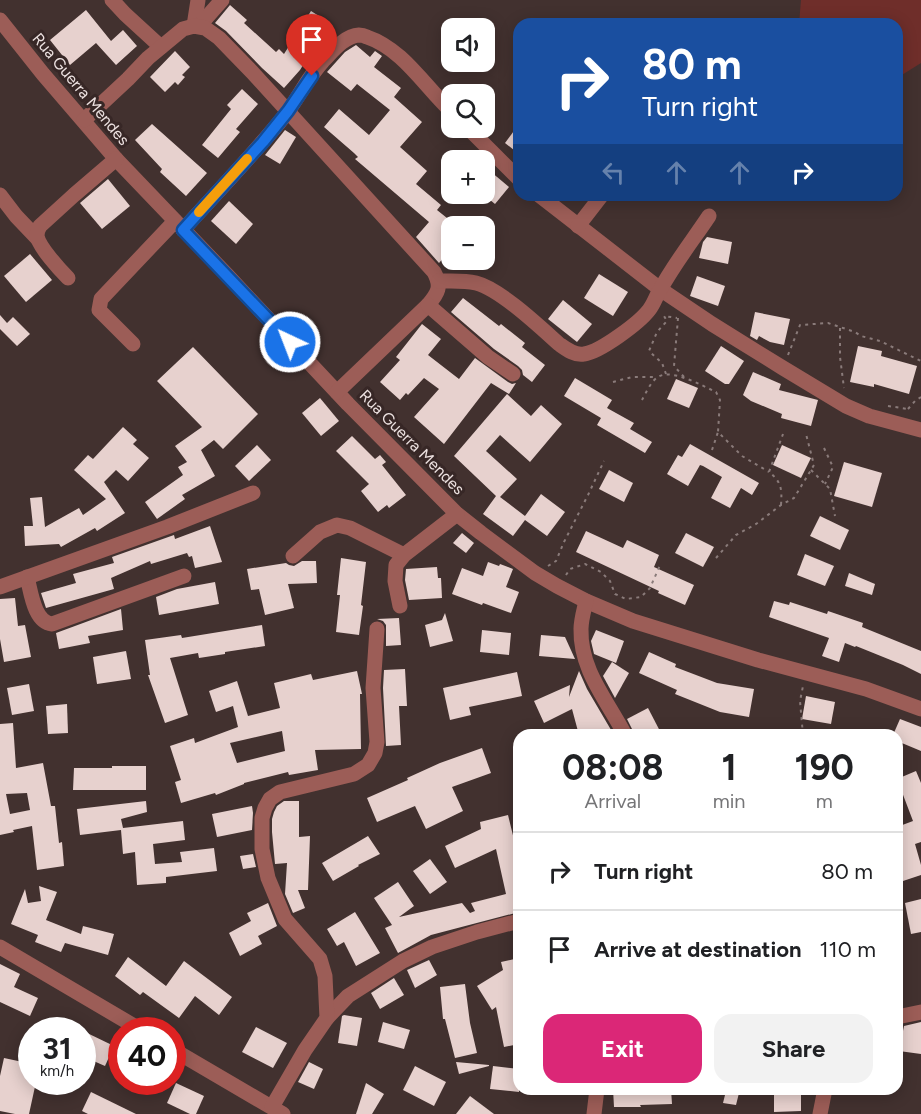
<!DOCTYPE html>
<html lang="en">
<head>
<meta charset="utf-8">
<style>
	:root { --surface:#fff; --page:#f2f2f2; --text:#202124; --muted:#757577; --line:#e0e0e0; --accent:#db2777 }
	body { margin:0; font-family:Figtree,sans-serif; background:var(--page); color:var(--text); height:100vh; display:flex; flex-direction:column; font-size:22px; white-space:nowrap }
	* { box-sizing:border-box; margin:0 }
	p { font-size:20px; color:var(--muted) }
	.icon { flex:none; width:33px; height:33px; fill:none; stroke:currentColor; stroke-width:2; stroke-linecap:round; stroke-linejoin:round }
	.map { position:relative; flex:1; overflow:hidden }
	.sheet { position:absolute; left:513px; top:729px; width:390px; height:366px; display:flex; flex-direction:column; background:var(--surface); border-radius:18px; box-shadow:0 3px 15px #0003 }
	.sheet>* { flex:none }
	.hud { position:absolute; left:513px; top:18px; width:390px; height:183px; border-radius:18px; box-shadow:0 3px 15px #0003; background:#1a4fa0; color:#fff; overflow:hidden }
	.buttons { position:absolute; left:441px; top:18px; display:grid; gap:12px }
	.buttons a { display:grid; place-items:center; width:54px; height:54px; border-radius:12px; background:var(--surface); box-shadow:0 3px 15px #0003; font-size:30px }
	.speed { position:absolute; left:18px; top:1017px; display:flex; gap:12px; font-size:30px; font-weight:700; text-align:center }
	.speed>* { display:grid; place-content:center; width:78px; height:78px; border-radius:50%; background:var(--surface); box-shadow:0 3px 15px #0003; line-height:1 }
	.speed small { font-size:15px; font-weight:400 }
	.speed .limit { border:9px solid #d22; background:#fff; color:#111 }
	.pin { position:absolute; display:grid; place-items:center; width:51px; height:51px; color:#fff; margin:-62px -26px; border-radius:50% 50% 50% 0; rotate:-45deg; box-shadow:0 0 6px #0007 }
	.pin .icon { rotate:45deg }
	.me { position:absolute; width:66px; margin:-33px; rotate:317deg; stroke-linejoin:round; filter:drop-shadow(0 0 4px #0008) }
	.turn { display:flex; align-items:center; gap:21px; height:126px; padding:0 30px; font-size:27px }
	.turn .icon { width:78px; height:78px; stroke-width:2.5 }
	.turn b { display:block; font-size:42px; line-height:51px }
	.lanes { display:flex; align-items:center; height:57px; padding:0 30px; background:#0003; justify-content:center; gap:30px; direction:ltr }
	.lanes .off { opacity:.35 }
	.eta { display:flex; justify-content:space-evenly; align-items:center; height:102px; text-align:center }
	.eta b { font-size:36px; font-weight:700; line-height:42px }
	.button { display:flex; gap:12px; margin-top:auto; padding:12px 30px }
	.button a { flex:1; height:69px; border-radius:18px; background:var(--accent); color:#fff; font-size:24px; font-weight:700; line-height:69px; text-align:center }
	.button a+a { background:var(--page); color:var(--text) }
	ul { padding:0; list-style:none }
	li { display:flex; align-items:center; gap:18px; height:78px; padding:0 30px; border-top:2px solid var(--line) }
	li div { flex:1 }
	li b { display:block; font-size:22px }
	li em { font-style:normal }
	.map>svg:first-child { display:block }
	.green { fill:#6f2e2a }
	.building { fill:#e7d1ce; fill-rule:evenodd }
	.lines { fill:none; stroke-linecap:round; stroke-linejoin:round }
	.path { stroke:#8a7b7a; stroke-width:2; stroke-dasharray:3 4.5; stroke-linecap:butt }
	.minor { stroke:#9c5d57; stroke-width:15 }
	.route-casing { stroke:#114b97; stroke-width:15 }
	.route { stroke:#1a73e8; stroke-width:10 }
	.slow { stroke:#f59e0b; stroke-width:10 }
	.labels { text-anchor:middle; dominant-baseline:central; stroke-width:6; stroke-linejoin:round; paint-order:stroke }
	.street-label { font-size:16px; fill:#ede2e1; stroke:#372726 }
</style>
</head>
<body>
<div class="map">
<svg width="921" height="1114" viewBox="0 0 921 1114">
	<rect width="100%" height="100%" fill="#42312f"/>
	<polygon class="green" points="801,0 921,0 921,63 897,78 897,24 799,24"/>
	<g class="building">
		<polygon points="230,5 247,20 244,23 276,52 279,49 284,54 311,11 330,23 300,70 284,88 262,68 226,31 215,23"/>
		<polygon points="86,10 111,41 123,30 137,46 116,65 96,43 70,65 50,40"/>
		<polygon points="356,45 370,57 375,51 382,56 374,67 401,88 394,97 422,122 400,147 427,171 416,184 441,205 437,210 452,222 452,248 439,263 416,237 429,222 355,159 358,157 354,153 324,127 339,109 369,135 390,110 357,84 351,91 327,72 345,52"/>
		<polygon points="175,51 190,67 182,75 185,77 178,85 175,82 165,92 150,77"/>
		<polygon points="242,89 258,104 236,129 240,132 218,158 202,145 231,109 227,105"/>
		<polygon points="152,124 207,173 186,196 160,172 162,169 135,140"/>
		<polygon points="519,124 519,154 505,143"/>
		<polygon points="285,130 296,137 280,164 265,155"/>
		<polygon points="484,166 509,187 495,204 484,195"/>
		<polygon points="108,179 130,206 102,229 80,203"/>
		<polygon points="229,201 253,224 236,244 211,221"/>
		<polygon points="707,237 732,242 728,264 699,258 703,242"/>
		<polygon points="30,254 52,280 26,302 4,276"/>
		<polygon points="599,274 628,292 613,316 584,298"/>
		<polygon points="697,276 725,286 718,306 690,296"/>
		<polygon points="463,298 499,326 501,324 525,343 522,347 545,365 532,382 523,375 522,370 518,366 494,349 451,312"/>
		<polygon points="563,300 592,324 577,342 548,319"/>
		<polygon points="755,312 790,319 784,345 770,342 759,336 757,340 750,336"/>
		<polygon points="0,315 7,323 13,317 30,334 17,346 0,329"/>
		<polygon points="422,324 441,339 428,355 459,379 475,358 508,382 512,384 516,383 509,394 491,383 444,444 414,417 439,389 424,378 408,395 406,393 400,400 380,382 400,360 396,357"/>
		<polygon points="721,346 744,361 729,384 725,384 705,371"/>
		<polygon points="858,346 882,351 881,356 917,366 909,394 874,384 874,387 850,382"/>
		<polygon points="193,347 258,414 223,449 214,440 201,450 215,476 182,495 185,499 157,519 145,502 183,475 178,467 187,462 175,446 202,427 157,381"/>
		<polygon points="753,372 781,384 779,390 818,400 811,426 781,418 782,414 751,401 743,395"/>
		<polygon points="575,378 612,400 607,408 634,423 630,429 652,442 645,453 597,425 601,418 564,396"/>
		<polygon points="676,379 698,388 689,408 667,399"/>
		<polygon points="507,394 531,416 541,405 562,424 530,462 500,435 486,451 517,479 500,497 525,516 541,494 565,512 547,536 525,520 513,536 483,514 496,496 454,456"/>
		<polygon points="320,398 339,421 321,436 302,413"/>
		<polygon points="123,427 137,440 133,444 149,458 128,481 116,470 104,482 125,513 97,531 95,528 61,547 59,544 25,546 24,526 33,526 30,498 42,497 45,527 79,508 83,515 106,499 74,470 88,455 93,459"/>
		<polygon points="352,436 375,459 380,455 386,462 382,465 406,495 389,508 387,505 378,512 361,491 369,484 336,451"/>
		<polygon points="690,444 759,483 752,495 741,488 730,508 711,498 722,477 703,466 700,465 688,486 667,474 678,455 682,457"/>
		<polygon points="257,445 271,460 249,481 235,466"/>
		<polygon points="782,445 811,458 801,478 773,465"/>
		<polygon points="844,462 882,473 872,507 834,496"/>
		<polygon points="609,470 633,483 624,502 599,489"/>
		<polygon points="820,516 849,530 840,550 810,536"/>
		<polygon points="210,526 222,562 195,568 192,556 189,557 187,553 151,564 150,561 111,578 114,589 46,608 41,593 76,583 73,574 114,563 112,557 174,535 175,539"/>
		<polygon points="586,531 623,548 627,540 659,555 654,567 694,585 685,605 658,593 659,591 576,552"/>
		<polygon points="462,533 474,543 466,553 453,543"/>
		<polygon points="686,533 714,547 703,567 675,553"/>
		<polygon points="805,554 834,566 825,586 797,575"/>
		<polygon points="341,558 366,562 361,605 363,606 359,635 336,632 340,595 337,595"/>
		<polygon points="302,561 316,561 317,583 288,584 294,608 265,615 259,589 251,590 247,569 286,563 289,565 294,566"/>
		<polygon points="488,562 499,566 500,564 513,569 506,587 519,592 511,613 483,603 482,605 452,594 462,568 483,576"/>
		<polygon points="437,567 438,578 441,578 442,598 409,600 405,580 406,569"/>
		<polygon points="849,573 875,584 872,595 845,586"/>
		<polygon points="215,582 219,604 159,615 156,597 177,589"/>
		<polygon points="15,598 18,626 25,625 31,657 4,662 0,639 0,599"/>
		<polygon points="774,601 789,605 790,602 827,614 828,611 863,623 862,627 921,651 921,674 903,665 856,646 855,647 845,643 839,662 822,656 829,638 769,617"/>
		<polygon points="121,609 123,630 88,636 90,643 59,649 56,633"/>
		<polygon points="445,613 453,641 430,647 425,625 442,620"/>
		<polygon points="399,618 401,645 386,646 386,625 383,621 377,619"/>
		<polygon points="262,625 265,646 225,652 225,654 199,658 198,653 170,658 188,715 165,723 148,675 150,675 145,640 181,635 182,638"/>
		<polygon points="482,630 511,633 509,655 480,652"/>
		<polygon points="596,630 624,641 616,663 594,654 591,641"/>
		<polygon points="541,635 565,637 575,659 539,656"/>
		<polygon points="126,651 131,679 97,684 93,657"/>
		<polygon points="649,652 676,664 675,667 717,683 754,689 749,717 720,712 675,694 677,690 639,673"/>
		<polygon points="612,662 629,673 615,698 603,676"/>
		<polygon points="405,669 407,706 399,706 401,745 386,746 383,688 384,670"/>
		<path d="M357 671 362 694H360L361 749 315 750 318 770 289 775 288 772 244 783V784L216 795 215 793 181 803 175 782 181 780 170 746 194 738 195 743 238 727 233 706 216 712 209 691 237 681 248 716 280 708 274 683 311 674 313 680ZM282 731 285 751 237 763 230 743Z"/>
		<polygon points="579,671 587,689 614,735 579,735 572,709 544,723 534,701 570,685 569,697"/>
		<polygon points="517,672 522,696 469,707 471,715 450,720 443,688"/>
		<polygon points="29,684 34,711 12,715 7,688"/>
		<polygon points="806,696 835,702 831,724 802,719"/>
		<polygon points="67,704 68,733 48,734 46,706"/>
		<polygon points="648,708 662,735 635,735 627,719"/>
		<polygon points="900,719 921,727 921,751 897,741 897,735 893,735"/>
		<path d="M13 723 16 768 43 763 51 806H55L59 843 62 842 64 866 37 870 32 826 13 830 14 832 0 835V724ZM27 793 30 810 10 814 6 794Z"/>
		<polygon points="482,748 491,773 452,787 463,811 426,829 415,806 377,822 367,798 408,780 407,778 440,763"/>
		<polygon points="112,766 146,766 146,790 73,790 74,768 112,768"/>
		<polygon points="916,771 921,783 921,842 915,844 921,865 921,875 897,883 897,827 913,821 897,779"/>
		<polygon points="146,801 147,812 121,819 123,828 183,821 185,840 153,844 155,864 182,862 180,852 214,848 217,871 166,877 166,883 137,885 135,852 123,854 121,830 80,835 77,809"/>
		<polygon points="284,801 299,801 299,837 310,836 308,890 298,890 305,908 293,913 285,894 287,863 275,864 272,832 272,819 274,812 277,806"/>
		<polygon points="252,806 253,813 252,830 217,837 212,814"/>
		<polygon points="508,815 519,860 519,912 431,935 398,953 385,928 392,925 374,898 398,882 414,906 399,917 462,903 470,913 475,911 471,903 506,894 496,849 455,868 445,846 481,829 480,822"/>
		<polygon points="368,836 380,854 358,865 359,866 333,881 322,863"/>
		<polygon points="253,854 256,867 243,869 240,856"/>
		<polygon points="430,859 447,882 430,894 413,871"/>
		<polygon points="39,886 57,892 46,920 81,934 83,926 114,934 108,955 65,943 61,952 35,942 38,935 11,924 25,889 28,903 41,901"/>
		<polygon points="921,899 921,932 911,934 905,903"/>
		<polygon points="268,903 277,926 258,936 262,944 240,956 229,933 251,921 247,913"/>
		<polygon points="355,912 380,953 356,966 344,942 337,946 327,929"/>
		<polygon points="128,957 166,986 184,961 232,997 219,1015 195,996 179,1018 143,992 140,995 115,976"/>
		<polygon points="519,958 519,988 515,989 519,1011 519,1044 504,1047 496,1007 492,1010 477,986 503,970 501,962"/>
		<polygon points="429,960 437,975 415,988 407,970"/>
		<polygon points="0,964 20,974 14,987 38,998 30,1016 0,1002"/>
		<polygon points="394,978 404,995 380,1009 371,993"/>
		<polygon points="465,984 470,1023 477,1053 455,1058 445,1019 443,1019 440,987"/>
		<polygon points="344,1015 362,1018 357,1046 338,1043 342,1016"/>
		<polygon points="383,1022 410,1030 404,1049 378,1042"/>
		<polygon points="921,1022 921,1054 899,1051 904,1026"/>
		<polygon points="256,1027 287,1043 273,1068 242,1052"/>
		<polygon points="85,1032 114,1046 105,1066 82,1056 82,1038"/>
		<polygon points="4,1058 32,1064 32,1082 36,1082 29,1114 15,1114 0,1111 0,1076"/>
		<polygon points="309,1062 323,1069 314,1089 298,1082"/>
		<polygon points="456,1062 489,1065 489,1066 459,1074"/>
		<polygon points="415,1066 446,1082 434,1106 403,1090"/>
		<polygon points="493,1066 519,1069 519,1092 490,1089"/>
		<polygon points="176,1083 204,1096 196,1114 190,1114 167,1103"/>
		<polygon points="366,1083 384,1094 372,1114 356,1114"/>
		<polygon points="613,1089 671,1089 672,1104 640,1105 641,1107 614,1107"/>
		<polygon points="801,1089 801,1111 774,1112 774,1090"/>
		<polygon points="726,1091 739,1093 736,1105 723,1103"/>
		<polygon points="91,1092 136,1114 88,1114 82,1111"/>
		<polygon points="470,1096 494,1114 456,1114"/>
	</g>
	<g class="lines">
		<g class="path">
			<polyline points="678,318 674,366 684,377"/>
			<polyline points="840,328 840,357 844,388"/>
			<polyline points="788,355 800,325 828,323 855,332 861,336 880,341 921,361"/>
			<polyline points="666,374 662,363 649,351 657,332 667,321 664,316 677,318"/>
			<polyline points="613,382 632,377 657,377"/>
			<path d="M642 400C646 393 651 381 658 377 671 368 703 386 716 392L720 400 718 432 742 456 769 472"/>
			<polyline points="888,406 908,409"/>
			<polyline points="908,409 915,401 921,397"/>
			<polyline points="824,448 833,467 825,484"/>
			<polyline points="712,450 718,432"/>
			<polyline points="811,470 830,489 835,516"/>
			<path d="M781 505C782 490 782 482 769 472L783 434"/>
			<polyline points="716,558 736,535 756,524 781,505 794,498 814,465 806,434"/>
			<polyline points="548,566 556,561 564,542 588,495 604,461"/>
			<polyline points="566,575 570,569 585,564 601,572 610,581 615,594 626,599 641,597 650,588 661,563"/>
			<polyline points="803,735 800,701 803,686"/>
		</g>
		<g class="minor">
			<polyline points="112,0 125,14 161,47"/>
			<polyline points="0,20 43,74 116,159 228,276 348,404 457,514 481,533 535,573 557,586 586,601 633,621 758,660 866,689 921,709"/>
			<polyline points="194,26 198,0"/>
			<polyline points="199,26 222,0"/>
			<path d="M84 120 128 79 148 58 183 29 194 26 205 28 219 38 252 72 434 272C442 287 438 293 428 305L337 392"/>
			<polyline points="468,128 519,179"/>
			<polyline points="0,195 16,216 37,238"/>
			<polyline points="539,195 660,289 712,324 783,368 846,406 869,416 921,430"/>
			<polyline points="578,226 602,195"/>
			<path d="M183 230C218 191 254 154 286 114 299 97 308 77 323 61 332 52 344 36 359 35 361 35 365 36 367 37 403 49 425 87 452 112"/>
			<path d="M68 278C60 270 39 247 37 236 37 233 38 229 40 226L74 195 116 159"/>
			<path d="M439 281C451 281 464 280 476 283 500 289 540 327 559 344 566 349 575 356 584 354 600 352 639 323 649 310 654 304 656 296 660 290 674 264 693 240 709 216"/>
			<polyline points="428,305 488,357 513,374"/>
			<polyline points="133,344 99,310 101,299 175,221"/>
			<polyline points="293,556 320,532 337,525 350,528 404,555"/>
			<path d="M27 577C31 592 34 622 52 624L184 576"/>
			<polyline points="0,587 167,527 253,493"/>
			<path d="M586 601C584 610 581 620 581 629 580 670 607 700 625 735"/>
			<polyline points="400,606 395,581 396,565 404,555 457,514"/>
			<polyline points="0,947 141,1030"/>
			<polyline points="897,1017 921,1012"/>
			<polyline points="327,1018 348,996 403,961 432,947 477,932 519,921"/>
			<polyline points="172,1049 283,1114"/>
			<polyline points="272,1107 305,1050 327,1018 325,976 320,959 285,919 268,878 262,849 262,818 265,808 270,799 280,792 354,774 368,765 375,753 377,742 373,688 377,629"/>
			<polyline points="594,1114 597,1089"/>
			<polyline points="820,1114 825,1089"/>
		</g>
	</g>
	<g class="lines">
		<g class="route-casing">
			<polyline id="route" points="290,342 183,230 263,142 288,111 312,76"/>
		</g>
		<use href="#route" class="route"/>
		<polyline class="slow" points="199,212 247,159"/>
	</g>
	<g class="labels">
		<g class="street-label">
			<text transform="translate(81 89) rotate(50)">Rua Guerra Mendes</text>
			<text transform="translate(412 442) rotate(45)">Rua Guerra Mendes</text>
		</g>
	</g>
</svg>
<div class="buttons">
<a><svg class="icon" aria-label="sound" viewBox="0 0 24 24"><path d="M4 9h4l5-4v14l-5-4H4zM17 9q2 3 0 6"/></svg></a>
<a><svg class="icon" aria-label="search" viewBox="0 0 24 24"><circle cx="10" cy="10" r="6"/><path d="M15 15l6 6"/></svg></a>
<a>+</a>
<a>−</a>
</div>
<div class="speed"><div>31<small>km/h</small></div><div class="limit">40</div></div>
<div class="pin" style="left:312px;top:76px;background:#d93025"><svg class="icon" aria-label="arrive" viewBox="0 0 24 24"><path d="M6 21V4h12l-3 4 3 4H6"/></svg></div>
<svg class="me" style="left:290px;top:342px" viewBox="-20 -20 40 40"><circle r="17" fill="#1a73e8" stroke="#fff" stroke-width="3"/><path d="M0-11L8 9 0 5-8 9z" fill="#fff"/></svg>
<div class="hud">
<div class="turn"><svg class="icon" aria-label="right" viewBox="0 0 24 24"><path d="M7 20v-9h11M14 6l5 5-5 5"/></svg><div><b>80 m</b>Turn right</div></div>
<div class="lanes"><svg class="icon off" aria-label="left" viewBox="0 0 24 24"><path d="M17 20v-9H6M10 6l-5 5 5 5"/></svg><svg class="icon off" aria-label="ahead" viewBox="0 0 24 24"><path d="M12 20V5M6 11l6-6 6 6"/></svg><svg class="icon off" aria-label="ahead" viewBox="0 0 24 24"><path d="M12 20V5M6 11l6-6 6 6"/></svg><svg class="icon" aria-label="right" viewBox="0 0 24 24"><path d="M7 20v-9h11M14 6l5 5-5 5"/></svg></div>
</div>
<section class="sheet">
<div class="eta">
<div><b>08:08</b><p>Arrival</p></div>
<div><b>1</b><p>min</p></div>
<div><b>190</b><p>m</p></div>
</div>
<ul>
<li><svg class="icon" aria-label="right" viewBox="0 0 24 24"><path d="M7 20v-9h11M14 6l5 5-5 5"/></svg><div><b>Turn right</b></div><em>80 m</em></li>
<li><svg class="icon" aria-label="arrive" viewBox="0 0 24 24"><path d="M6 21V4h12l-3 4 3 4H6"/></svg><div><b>Arrive at destination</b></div><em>110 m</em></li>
</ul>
<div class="button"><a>Exit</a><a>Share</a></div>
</section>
</div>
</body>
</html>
